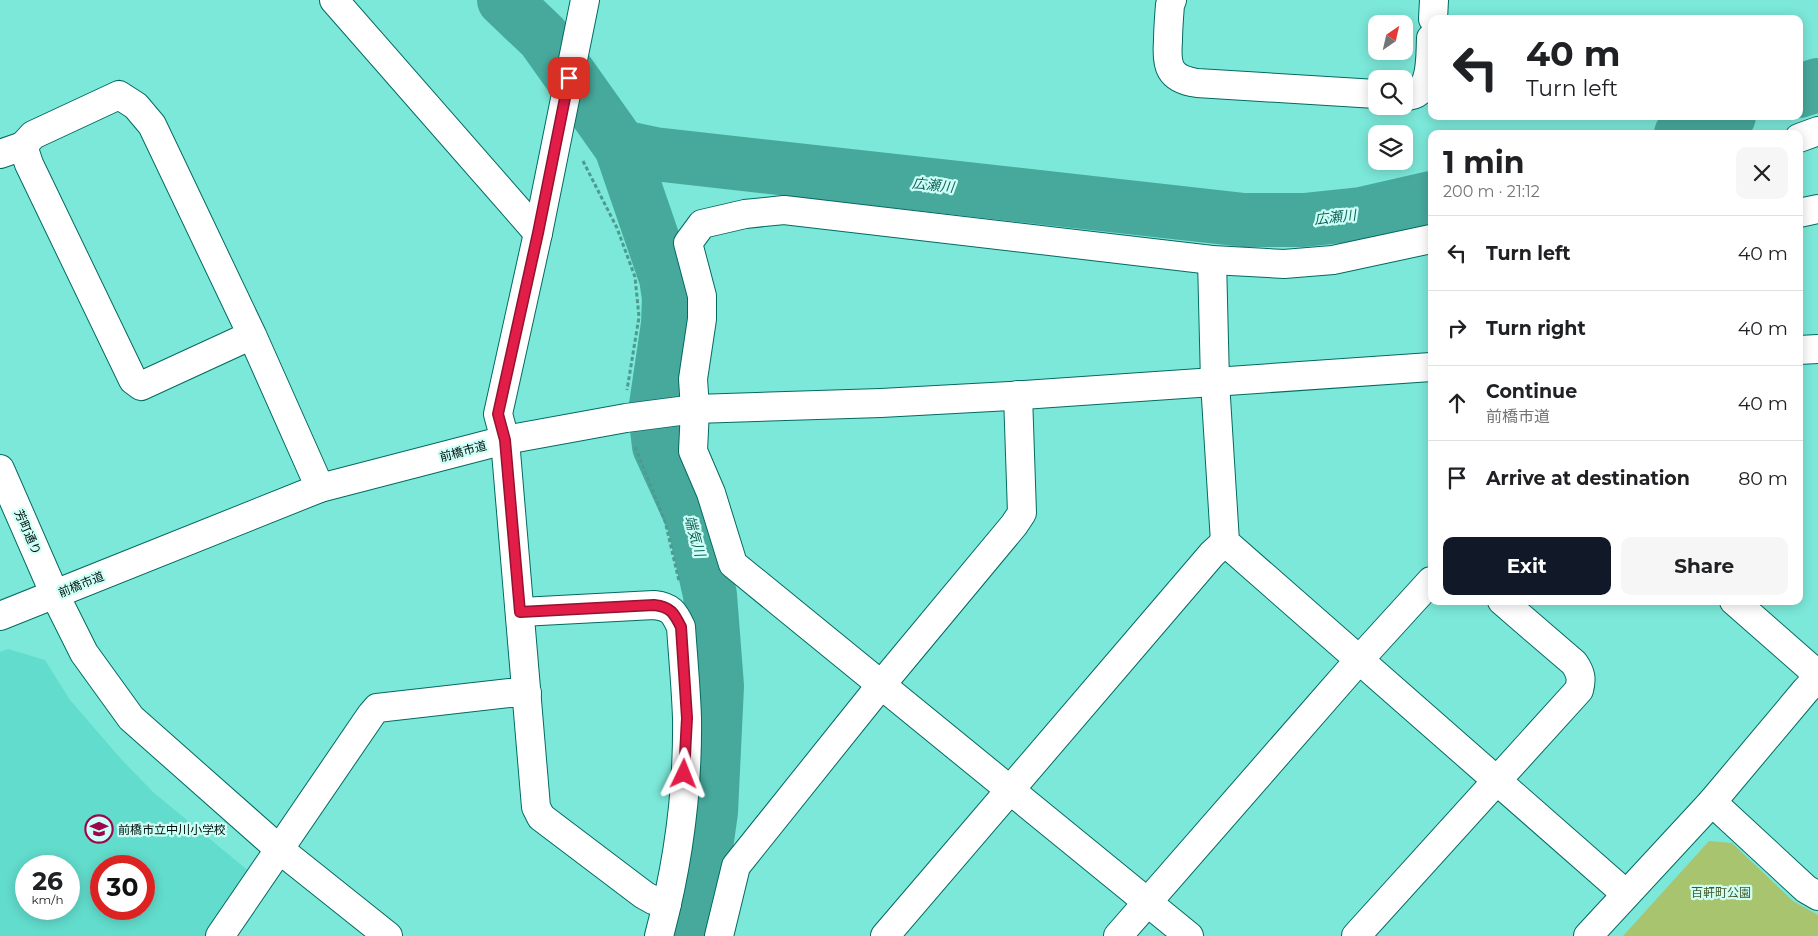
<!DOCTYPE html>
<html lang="en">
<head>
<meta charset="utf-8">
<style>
	:root { --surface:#fff; --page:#f6f6f6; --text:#202124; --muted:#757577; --line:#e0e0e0; --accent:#111827 }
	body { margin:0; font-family:Montserrat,"Noto Sans JP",sans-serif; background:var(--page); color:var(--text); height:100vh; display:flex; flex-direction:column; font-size:19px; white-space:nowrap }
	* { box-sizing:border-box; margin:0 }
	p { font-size:16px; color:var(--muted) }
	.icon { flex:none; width:28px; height:28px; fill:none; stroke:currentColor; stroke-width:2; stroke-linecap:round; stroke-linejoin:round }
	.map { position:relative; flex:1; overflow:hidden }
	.side { position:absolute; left:1428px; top:130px; width:375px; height:475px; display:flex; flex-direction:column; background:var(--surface); border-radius:10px; box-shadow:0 2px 12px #0003 }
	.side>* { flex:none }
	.hud { position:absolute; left:1428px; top:15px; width:375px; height:105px; border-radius:10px; box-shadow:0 2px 12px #0003; background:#fff; color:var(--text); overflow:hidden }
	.needle { width:32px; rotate:34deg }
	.tools { position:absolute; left:1368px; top:15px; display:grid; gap:10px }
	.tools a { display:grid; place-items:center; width:45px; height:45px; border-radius:10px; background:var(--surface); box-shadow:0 2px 12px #0003; font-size:25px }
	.speed { position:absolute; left:15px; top:855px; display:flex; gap:10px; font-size:25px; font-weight:700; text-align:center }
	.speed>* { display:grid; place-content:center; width:65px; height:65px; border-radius:50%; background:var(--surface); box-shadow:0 2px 12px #0003; line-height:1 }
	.speed small { font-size:12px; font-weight:400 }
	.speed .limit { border:8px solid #d22; background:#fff; color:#111 }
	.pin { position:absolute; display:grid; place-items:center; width:42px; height:42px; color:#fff; margin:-21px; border-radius:10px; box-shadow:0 2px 8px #0006 }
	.me { position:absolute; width:55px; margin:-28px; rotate:2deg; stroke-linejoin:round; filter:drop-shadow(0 0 4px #0008) }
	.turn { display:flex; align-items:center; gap:18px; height:105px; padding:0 15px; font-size:22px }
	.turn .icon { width:65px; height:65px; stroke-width:2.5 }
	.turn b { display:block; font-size:35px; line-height:42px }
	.round { display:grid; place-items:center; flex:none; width:52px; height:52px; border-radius:10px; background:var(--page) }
	.overview { display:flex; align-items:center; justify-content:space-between; height:85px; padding:0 15px }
	h1 { font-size:30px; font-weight:700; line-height:38px }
	.cta { display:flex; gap:10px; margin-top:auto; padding:10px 15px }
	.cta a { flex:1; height:58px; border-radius:10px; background:var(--accent); color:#fff; font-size:20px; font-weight:700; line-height:58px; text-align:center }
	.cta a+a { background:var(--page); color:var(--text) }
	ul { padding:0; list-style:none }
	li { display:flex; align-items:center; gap:15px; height:75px; padding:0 15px; border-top:1px solid var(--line) }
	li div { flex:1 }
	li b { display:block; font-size:19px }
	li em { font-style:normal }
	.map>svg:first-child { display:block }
	.built { fill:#62dccc; fill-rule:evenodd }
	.park { fill:#a8c46f }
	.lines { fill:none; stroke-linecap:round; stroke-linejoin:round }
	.river { stroke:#47a99c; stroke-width:54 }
	.minor-casing { stroke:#046a61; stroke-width:30 }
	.path { stroke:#4e9a8f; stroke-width:3; stroke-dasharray:4 2.5; stroke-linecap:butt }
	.minor { stroke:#fff; stroke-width:28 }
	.route-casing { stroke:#92132f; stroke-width:12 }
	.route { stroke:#e11d48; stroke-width:9 }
	.labels { text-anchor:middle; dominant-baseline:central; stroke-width:4.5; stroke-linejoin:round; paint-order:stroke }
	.street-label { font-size:12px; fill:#00110e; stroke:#cdfff6 }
	.poi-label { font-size:12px; fill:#00110e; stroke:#cdfff6; text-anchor:start }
	.park-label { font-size:12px; fill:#485726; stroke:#cdfff6 }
	.water-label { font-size:14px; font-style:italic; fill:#14645b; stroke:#cdfff6 }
</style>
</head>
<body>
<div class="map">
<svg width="1818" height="936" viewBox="0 0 1818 936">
	<rect width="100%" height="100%" fill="#7be8d9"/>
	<path class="built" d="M8 649 45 660 70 700 121 759 153 792 251 873 206 936H0V652ZM26 866H69V909H26ZM101 866H144V909H101Z"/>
	<polygon class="park" points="1709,841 1732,843 1793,901 1818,915 1818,936 1623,936"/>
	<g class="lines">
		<g class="river">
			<polyline points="504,0 543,37 621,147 654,154 1244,220 1304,220 1361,214 1431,198"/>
			<polyline points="1799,91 1818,85"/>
			<polyline points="1681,134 1729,116"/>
			<polyline points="621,147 666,278 669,298 668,324 655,412 659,446 694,523 710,595 717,686 711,812 704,861 688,936"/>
		</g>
		<g class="minor-casing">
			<g id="minor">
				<polyline points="334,0 538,233"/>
				<polyline points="585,0 538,233 498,414 505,440 536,807 541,817 644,895 653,900 667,904"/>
				<path d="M1172 0 1170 5C1169 17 1168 29 1168 41 1166 66 1169 79 1197 83L1376 94"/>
				<polyline points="1433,19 1434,0"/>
				<path d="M1404 96C1433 97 1430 59 1431 38"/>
				<polyline points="1799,138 1818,131"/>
				<polyline points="0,154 23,146"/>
				<polyline points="1799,213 1818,209"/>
				<polyline points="1212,260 1215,382 1225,542 1626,894"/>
				<polyline points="252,335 141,386 133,380 29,164 23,146 33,135 119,95 136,106 152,125 252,335 320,488"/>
				<polyline points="1799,350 1818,349"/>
				<polyline points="0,469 55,595 84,653 131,718 279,849 388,936"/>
				<polyline points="1734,601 1808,666 1818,678"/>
				<path d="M521 612 654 605C671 607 674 612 681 627 683 657 686 688 687 718 688 791 678 865 659 936"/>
				<polyline points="0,616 320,488 505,440 626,418 695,409 881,403 1010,396 1431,367"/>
				<polyline points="1712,802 1806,889 1818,896"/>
				<polyline points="220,936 371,715 377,708 510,693 527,693"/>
				<polyline points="719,936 736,866 881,685 1014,525 1022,513 1018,395"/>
				<polyline points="885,936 1212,554 1225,542"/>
				<polyline points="1118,936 1359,660 1431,581"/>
				<polyline points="1189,936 733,564 711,493 693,451 695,409 693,379 702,319 702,296 688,243 702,224 745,214 784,210 1212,260 1284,264 1333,260 1431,239"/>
				<path d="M1356 936 1579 690C1582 679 1581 673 1574 663L1502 601"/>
				<polyline points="1588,936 1712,802 1806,690 1818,678"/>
			</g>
		</g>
		<g class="path">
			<polyline points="583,161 617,228 635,277 639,317 627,390"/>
			<polyline points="635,447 665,521 679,581"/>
		</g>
		<use href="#minor" class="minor"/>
	</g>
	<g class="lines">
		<g class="route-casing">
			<path id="route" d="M569 78 538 233 498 414 505 440 520 612 654 605C671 607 674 613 681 627L687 718 684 774"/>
		</g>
		<use href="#route" class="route"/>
	</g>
	<defs>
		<g id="school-ring" transform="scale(1.4375)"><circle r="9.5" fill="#cdfff6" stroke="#9f054b" stroke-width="1.5"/><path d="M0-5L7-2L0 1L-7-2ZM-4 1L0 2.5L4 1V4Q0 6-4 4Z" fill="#9f054b"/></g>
	</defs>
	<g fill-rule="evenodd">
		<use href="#school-ring" x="99" y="829"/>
	</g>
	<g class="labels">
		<g class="street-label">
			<text transform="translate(463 451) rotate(-15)">前橋市道</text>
			<text transform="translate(28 532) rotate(66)">芳町通り</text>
			<text transform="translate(81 584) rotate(-22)">前橋市道</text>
		</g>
		<g class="poi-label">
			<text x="118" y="829">前橋市立中川小学校</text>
		</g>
		<g class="park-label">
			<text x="1721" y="892">百軒町公園</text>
		</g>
		<g class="water-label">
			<text transform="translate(933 185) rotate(6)">広瀬川</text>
			<text transform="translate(1335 217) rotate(-6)">広瀬川</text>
			<text transform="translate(695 536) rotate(74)">端気川</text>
		</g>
	</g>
</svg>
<div class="tools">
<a><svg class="needle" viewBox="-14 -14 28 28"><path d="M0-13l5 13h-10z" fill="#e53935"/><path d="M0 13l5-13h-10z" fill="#757577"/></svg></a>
<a><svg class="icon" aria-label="search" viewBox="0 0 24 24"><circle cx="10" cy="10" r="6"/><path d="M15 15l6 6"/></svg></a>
<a><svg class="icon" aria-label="layers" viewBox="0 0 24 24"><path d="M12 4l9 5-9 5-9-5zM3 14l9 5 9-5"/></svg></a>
</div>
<div class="speed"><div>26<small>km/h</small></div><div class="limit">30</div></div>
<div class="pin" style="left:569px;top:78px;background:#d93025"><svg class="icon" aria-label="arrive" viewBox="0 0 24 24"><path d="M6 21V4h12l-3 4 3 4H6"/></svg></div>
<svg class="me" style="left:684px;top:774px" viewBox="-20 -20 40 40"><path d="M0-17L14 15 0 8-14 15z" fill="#e11d48" stroke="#fff" stroke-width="4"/></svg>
<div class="hud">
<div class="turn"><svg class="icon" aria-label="left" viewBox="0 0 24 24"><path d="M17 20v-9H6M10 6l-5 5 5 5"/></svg><div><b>40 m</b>Turn left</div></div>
</div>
<section class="side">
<div class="overview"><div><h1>1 min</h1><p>200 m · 21:12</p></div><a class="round"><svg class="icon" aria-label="close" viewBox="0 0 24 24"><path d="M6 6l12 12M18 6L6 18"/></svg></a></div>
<ul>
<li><svg class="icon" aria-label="left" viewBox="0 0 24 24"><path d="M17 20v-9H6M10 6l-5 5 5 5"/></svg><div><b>Turn left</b></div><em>40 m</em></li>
<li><svg class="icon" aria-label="right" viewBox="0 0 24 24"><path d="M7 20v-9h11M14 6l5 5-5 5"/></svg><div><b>Turn right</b></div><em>40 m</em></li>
<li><svg class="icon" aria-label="ahead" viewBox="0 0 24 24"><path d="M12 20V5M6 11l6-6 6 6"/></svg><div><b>Continue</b><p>前橋市道</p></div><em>40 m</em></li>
<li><svg class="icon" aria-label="arrive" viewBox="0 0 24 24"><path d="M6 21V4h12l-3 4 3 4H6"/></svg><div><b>Arrive at destination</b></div><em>80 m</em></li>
</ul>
<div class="cta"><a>Exit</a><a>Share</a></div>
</section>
</div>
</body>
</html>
